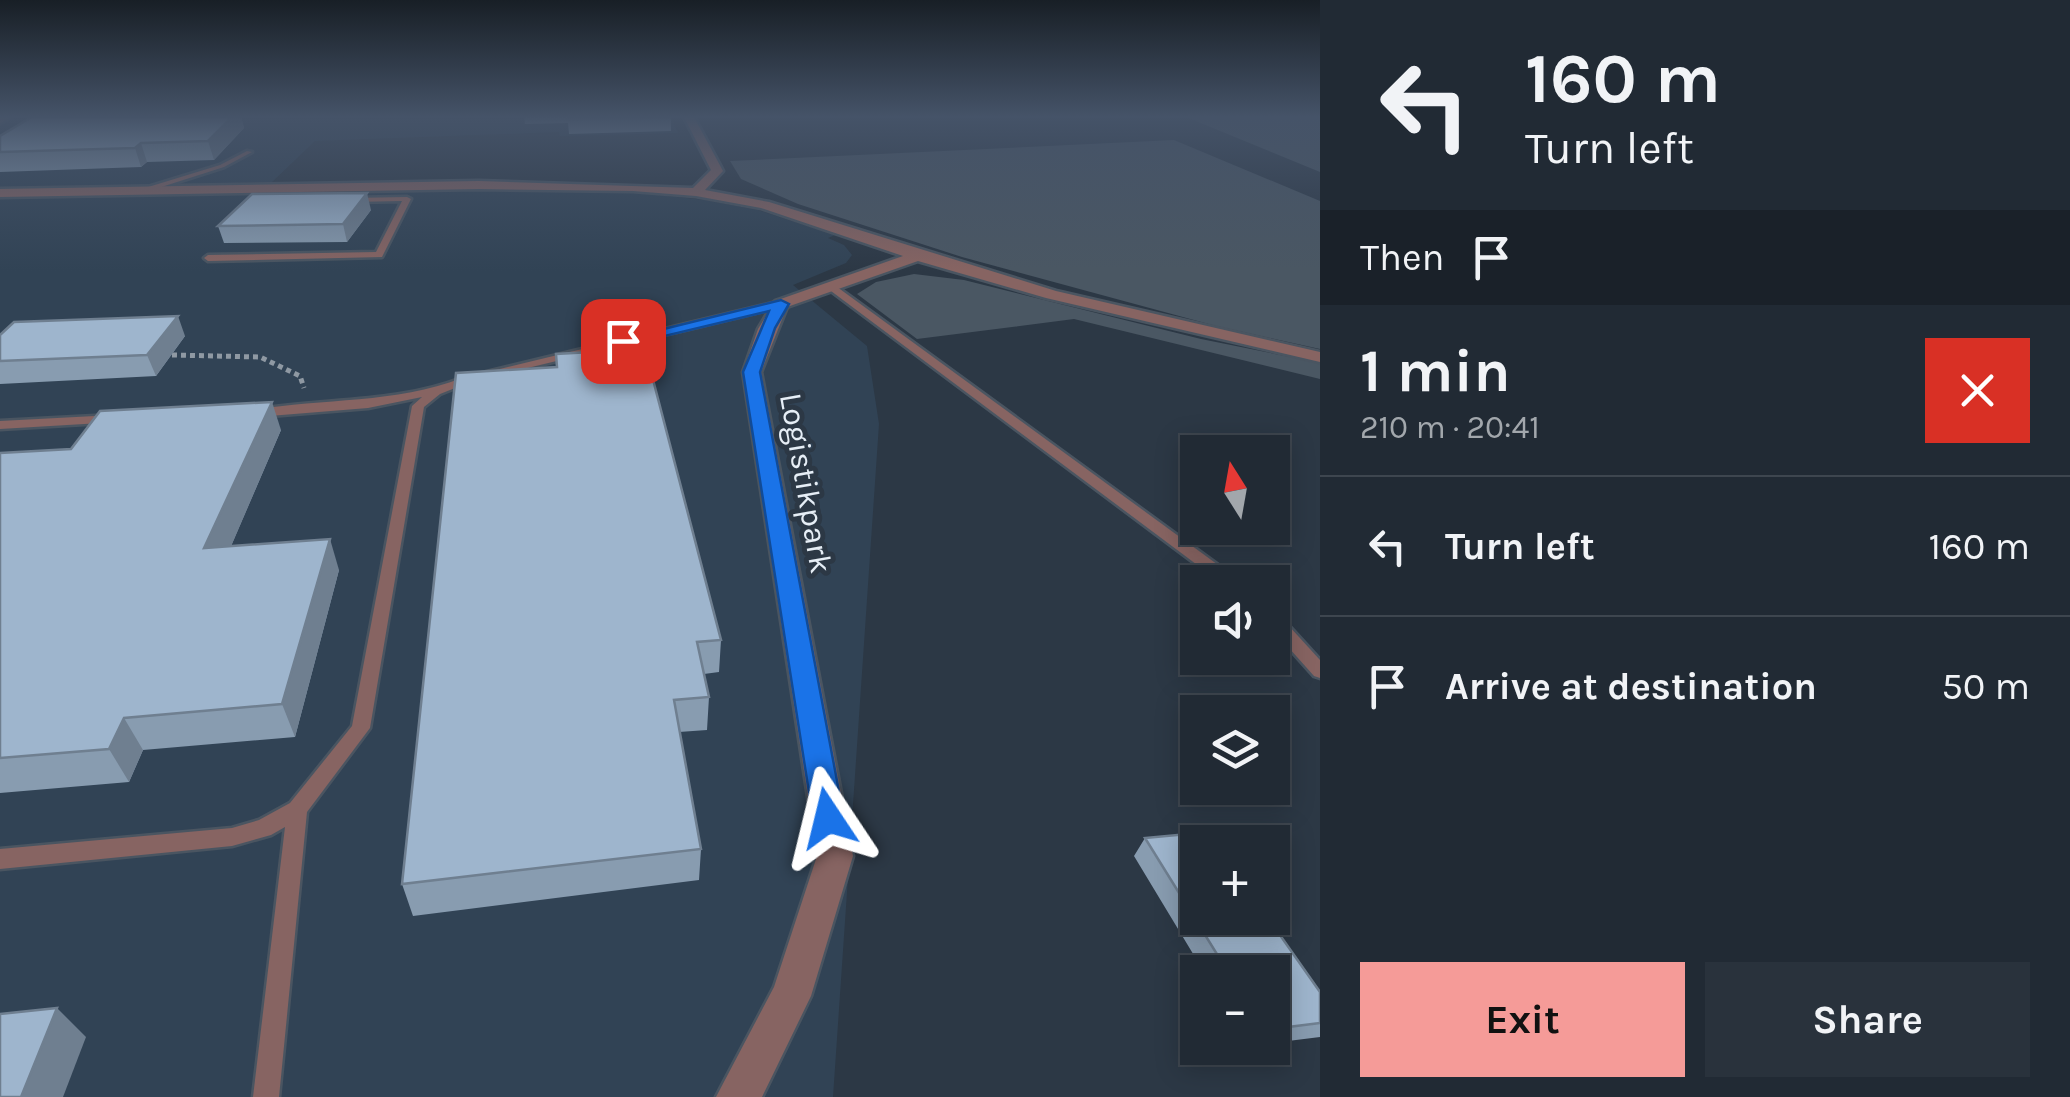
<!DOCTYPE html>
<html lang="en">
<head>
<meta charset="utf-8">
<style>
	:root { --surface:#212a34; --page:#29323c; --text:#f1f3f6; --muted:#a2a7ac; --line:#3e464f; --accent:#f59b98 }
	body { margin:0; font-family:Karla,sans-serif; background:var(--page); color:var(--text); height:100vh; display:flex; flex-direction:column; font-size:38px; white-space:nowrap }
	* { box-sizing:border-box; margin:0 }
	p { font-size:32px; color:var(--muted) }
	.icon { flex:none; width:55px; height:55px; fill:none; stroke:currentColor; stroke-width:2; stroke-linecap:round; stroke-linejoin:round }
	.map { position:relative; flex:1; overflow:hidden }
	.drawer { display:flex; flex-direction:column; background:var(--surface); width:750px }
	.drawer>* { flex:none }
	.banner { background:#212a34; color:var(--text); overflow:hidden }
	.needle { width:65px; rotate:349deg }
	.controls { position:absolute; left:1180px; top:435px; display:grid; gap:20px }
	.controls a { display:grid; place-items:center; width:110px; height:110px; border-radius:0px; background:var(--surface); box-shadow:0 5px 25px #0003,0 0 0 2px var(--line); font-size:50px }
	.pin { position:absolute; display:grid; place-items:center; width:85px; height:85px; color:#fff; margin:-42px; border-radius:20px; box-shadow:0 5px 15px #0006 }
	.me { position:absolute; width:110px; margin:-55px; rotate:350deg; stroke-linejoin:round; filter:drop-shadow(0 0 8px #0008) }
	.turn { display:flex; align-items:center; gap:35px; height:210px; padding:0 40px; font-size:45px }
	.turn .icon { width:130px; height:130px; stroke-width:2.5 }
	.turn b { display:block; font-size:70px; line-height:85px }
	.then { display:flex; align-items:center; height:95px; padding:0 40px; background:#0003; gap:20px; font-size:38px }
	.round { display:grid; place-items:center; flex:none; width:105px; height:105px; border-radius:0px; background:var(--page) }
	.head { display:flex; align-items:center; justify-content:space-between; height:170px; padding:0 40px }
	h1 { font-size:60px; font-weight:700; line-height:75px }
	.button { display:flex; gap:20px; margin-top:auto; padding:20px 40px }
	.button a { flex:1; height:115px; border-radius:0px; background:var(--accent); color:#111; font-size:40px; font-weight:700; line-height:115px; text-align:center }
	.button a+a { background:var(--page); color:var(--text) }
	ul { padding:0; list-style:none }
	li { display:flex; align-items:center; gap:30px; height:140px; padding:0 40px; border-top:2px solid var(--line) }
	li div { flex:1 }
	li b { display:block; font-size:38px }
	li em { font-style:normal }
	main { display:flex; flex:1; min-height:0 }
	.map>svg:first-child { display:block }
	.built { fill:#314355 }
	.green { fill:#4a5763 }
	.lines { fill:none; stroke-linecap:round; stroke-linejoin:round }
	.service-casing { stroke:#4a5561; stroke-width:5 }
	.minor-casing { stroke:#4a5561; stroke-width:5 }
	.path { stroke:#8f99a3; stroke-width:5; stroke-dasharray:5 4; stroke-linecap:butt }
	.service { fill:#876462; fill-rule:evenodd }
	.minor { fill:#876462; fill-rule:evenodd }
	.wall { fill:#889cb0 }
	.shaded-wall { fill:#6f7f90 }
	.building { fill:#9eb5cd; stroke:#6f7f90; stroke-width:2.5 }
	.route { fill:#1a73e8; stroke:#114b97; stroke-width:2.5 }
	.labels { text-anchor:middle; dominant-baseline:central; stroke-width:10; stroke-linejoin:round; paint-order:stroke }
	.street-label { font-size:32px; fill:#e6eef6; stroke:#2c3845 }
</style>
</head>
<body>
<main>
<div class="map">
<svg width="1320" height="1097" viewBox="0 0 1320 1097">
	<rect width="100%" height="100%" fill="#2c3845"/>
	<g class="built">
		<polygon points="16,117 671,117 678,133 560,136 559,132 315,141 272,182 0,189 0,125"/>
		<polygon points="420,188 630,192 705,200 758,210 835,235 828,238 844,245 852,255 846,263 793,285 867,346 879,424 833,1097 0,1097 0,196"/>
	</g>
	<g class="green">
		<polygon points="1186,117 1320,117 1320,172"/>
		<polygon points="1174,140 1320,201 1320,349 1216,326 962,257 798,204 741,179 730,161"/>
		<polygon points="914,274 964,280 1201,339 1320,363 1320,379 1074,319 917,339 857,294 876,282"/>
	</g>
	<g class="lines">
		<g class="service-casing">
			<g id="service">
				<polygon points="247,151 252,152 224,167 152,190 145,188 220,165"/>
				<polygon points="407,197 411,199 382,257 208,261 204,258 208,255 376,252 402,201 351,202 347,200 351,198"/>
				<polygon points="827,284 833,284 1236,578 1238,582 1220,582 827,288"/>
				<path d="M781 301 784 302V306L470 382 440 394 424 407 370 728 307 812 279 1097H253L285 827 271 835 232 846 0 869V849L232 828 259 820 290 803 352 726 412 406 422 397 368 408 257 417 253 416V410C323 398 395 404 462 378Z"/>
				<polygon points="114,415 120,419 118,422 0,429 0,421"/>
				<polygon points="1272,612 1278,614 1320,660 1320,678 1314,676 1272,629"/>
			</g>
		</g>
		<g class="minor-casing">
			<g id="minor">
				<polygon points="0,117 11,117 0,123"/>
				<polygon points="684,117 694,117 723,171 705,190 769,202 1056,291 1320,352 1320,362 1046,298 918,261 787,307 761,372 853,856 811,996 762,1097 716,1097 774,987 817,856 743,372 758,329 775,301 903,256 761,208 696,196 633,191 479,189 0,197 0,189 479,181 693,188 711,170"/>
			</g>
		</g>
		<polyline class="path" points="172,355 260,357 300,376 304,388"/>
		<use href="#service" class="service"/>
		<use href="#minor" class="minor"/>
	</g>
	<g class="wall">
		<polygon points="32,117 241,117 244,128 214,160 147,162 141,167 0,172 0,136"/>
		<polygon points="524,117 671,117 671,131 569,134 568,123 525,124"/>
		<polygon points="371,210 347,242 224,243 218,226"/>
		<polygon points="0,335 185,336 156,376 0,384"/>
		<polygon points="557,367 721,640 719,672 704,674 709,697 707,730 679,732 701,849 699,880 413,916 402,884"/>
		<polygon points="281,430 231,546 339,570 295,737 143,750 129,782 0,793 0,453 71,449"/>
		<polygon points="1145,838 1320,992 1320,1037 1272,1043 1272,972 1204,972 1134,856"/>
	</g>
	<g class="shaded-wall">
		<polygon points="232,117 241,117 244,128 214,160 208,141"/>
		<polygon points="141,143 147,162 141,167 135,148"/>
		<polygon points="367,193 371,210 347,242 343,224"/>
		<polygon points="178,316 185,336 156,376 147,355"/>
		<polygon points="272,402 281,430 217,579 204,548"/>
		<polygon points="330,539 339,570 295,737 282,704"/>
		<polygon points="124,718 143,750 129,782 109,749"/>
		<polygon points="57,1008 86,1037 63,1097 21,1097"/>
	</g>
	<g class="building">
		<polygon points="32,117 232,117 208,141 141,143 135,148 0,152 0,136"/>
		<polygon points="568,117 671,117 568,120"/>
		<polygon points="367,193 343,224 218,226 252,194"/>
		<polygon points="178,316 147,355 0,361 0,335 14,322"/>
		<polygon points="645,349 721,640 697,642 709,697 674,700 701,849 402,884 456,373 557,367 556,354"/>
		<polygon points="272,402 204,548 330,539 282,704 124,718 109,749 0,758 0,453 71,449 100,411"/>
		<polygon points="1209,832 1217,842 1198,842 1198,918 1268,918 1320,992 1320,1023 1272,1029 1272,972 1228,972 1145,838"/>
		<polygon points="57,1008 21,1097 0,1097 0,1014"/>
	</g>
	<linearGradient id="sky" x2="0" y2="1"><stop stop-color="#181f26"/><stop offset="0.43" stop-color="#455368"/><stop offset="1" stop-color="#455368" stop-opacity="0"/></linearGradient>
	<rect width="1320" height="271" fill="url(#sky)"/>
	<polygon class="route" points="781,300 789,304 775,328 760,372 844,818 839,828 828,832 817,828 813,818 743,372 769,311 623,346 615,341"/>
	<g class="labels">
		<g class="street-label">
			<text transform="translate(806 483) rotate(80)">Logistikpark</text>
		</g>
	</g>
</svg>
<div class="controls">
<a><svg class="needle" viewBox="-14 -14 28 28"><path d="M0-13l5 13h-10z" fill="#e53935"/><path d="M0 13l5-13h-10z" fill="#a2a7ac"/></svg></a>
<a><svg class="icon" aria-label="sound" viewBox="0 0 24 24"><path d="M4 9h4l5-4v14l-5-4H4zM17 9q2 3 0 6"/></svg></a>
<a><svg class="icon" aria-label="layers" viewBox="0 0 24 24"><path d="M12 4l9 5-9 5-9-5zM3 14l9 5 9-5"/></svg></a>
<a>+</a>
<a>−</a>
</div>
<div class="pin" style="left:623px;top:341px;background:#d93025"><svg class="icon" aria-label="arrive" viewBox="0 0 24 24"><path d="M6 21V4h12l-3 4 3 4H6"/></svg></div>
<svg class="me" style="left:828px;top:818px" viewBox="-20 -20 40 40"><path d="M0-17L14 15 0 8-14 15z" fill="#1a73e8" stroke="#fff" stroke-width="4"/></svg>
</div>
<section class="drawer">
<div class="banner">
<div class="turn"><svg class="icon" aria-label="left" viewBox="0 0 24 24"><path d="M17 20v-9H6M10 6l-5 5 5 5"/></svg><div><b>160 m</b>Turn left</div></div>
<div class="then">Then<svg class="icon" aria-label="arrive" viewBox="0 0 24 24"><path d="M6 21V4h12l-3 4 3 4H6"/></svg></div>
</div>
<div class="head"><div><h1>1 min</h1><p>210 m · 20:41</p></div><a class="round" style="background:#d93025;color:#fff"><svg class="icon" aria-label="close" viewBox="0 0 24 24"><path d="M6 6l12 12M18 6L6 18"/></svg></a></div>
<ul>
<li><svg class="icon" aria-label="left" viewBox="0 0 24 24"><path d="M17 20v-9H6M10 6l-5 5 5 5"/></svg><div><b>Turn left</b></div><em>160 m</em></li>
<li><svg class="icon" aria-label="arrive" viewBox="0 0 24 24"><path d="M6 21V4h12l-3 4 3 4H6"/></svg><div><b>Arrive at destination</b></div><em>50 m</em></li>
</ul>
<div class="button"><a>Exit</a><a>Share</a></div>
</section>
</main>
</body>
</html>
